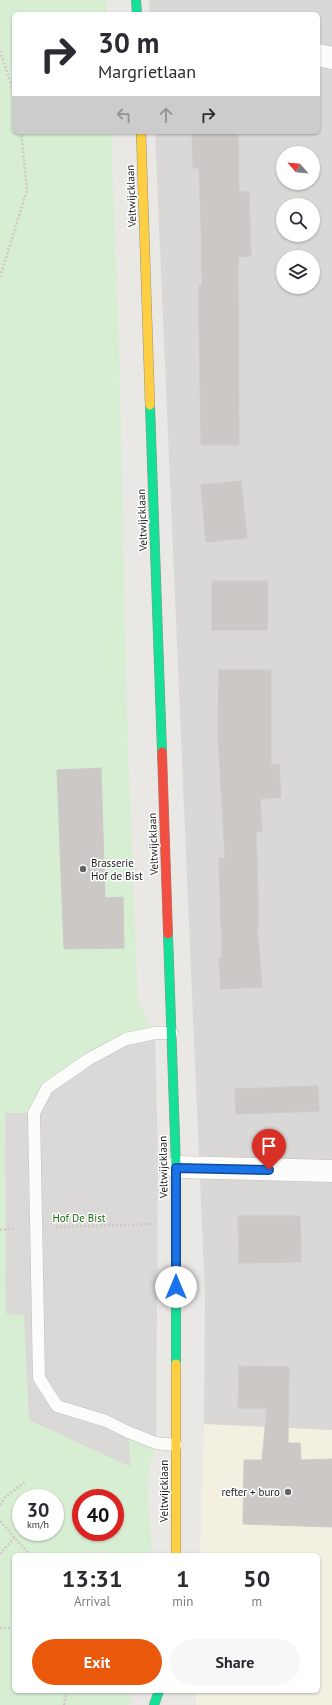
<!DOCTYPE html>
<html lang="en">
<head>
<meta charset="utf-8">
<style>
	:root { --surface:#fff; --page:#f7f7f7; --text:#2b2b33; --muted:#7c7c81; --accent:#ea580c }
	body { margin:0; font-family:"PT Sans",sans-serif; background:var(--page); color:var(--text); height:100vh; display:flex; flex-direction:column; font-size:15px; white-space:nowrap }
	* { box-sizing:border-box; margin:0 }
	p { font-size:13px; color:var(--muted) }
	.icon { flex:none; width:22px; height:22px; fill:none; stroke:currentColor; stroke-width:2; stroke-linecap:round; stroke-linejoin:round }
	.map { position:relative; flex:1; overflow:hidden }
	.panel { position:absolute; left:12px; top:1553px; width:308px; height:140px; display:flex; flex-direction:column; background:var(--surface); border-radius:6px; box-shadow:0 1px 3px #0004 }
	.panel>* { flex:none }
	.hud { position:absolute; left:12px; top:12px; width:308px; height:122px; border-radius:6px; box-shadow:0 1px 3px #0004; background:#fff; color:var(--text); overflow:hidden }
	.needle { width:26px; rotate:297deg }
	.fabs { position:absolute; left:276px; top:146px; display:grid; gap:8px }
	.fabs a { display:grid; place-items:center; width:44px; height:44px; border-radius:50%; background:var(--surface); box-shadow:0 1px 3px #0004; font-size:20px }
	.speed { position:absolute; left:12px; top:1489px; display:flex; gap:8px; font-size:20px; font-weight:700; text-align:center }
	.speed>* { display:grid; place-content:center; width:52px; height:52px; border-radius:50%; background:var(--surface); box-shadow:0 1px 3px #0004; line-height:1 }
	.speed small { font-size:10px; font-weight:400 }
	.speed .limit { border:6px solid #d22; background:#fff; color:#111 }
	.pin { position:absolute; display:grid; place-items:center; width:34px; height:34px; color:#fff; margin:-41px -17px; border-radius:50% 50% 50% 0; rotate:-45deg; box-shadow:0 0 4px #0007 }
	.pin .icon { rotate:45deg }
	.me { position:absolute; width:44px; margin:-22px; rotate:0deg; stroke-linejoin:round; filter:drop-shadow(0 0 3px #0008) }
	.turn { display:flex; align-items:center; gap:14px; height:84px; padding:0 20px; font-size:18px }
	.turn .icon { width:52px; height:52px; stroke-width:2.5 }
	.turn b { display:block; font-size:28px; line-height:34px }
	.lanes { display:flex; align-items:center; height:38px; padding:0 20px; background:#0003; justify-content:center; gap:20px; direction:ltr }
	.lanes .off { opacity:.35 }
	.eta { display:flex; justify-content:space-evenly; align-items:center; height:68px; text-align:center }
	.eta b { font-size:24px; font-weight:700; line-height:28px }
	.action { display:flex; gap:8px; margin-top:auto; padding:8px 20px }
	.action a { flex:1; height:46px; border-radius:24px; background:var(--accent); color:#fff; font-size:16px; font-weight:700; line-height:46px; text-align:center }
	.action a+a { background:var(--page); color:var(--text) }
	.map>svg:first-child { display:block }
	.residential { fill:#d9d8d6; fill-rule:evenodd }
	.education { fill:#f3f0e1 }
	.park { fill:#d7eed3; fill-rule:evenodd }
	.parking { fill:#dad9d8 }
	.building { fill:#cbc8c6; stroke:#cdcac7 }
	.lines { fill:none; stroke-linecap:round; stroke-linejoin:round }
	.lane-casing { stroke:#c0bfbd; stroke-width:13 }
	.street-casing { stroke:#c0bfbd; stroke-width:23 }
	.fast-casing { stroke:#929180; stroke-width:10 }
	.slow-casing { stroke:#929180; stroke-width:10 }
	.jam-casing { stroke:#929180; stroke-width:10 }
	.path { stroke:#d3c7c7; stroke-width:2.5; stroke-dasharray:2 2; stroke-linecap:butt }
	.lane { stroke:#fcfcfb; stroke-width:12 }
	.street { stroke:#fcfcfb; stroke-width:22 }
	.fast { stroke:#16e098; stroke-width:9 }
	.slow { stroke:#ffcf43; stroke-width:9 }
	.jam { stroke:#f24e42; stroke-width:9 }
	.route-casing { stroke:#114b97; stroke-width:10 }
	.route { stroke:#1a73e8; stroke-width:7 }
	.poi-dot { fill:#646362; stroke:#fff; stroke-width:1.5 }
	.labels { text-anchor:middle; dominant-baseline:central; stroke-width:3; stroke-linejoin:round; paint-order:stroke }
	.street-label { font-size:11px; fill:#1c1c1c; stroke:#fff }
	.poi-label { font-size:11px; fill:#1c1c1c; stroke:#fff; text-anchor:start }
	.park-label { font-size:11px; fill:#1d6c18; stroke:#fff }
</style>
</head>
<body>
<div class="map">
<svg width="332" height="1705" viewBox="0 0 332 1705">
	<rect width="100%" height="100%" fill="#eae8e5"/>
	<path class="residential" d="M149 0H332V1705L318 1691V1555L203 1537 205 1296 155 132H318V14H150ZM283 153H313V183H283ZM283 205H313V235H283ZM283 257H313V287H283Z"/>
	<polygon class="education" points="204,1424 332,1430 332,1705 196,1705 196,1691 318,1691 318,1555 200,1555"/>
	<path class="park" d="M0 0H106L107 14H14V132H111L119 343 128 750 138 1003 155 1033 158 1165 156 1443 147 1480 152 1555H14V1691H133L128 1705H0ZM21 1498H55V1532H21ZM81 1498H115V1532H81Z"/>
	<polygon class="parking" points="155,1033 158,1165 156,1443 128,1432 131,1467 29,1420 24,1315 6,1314 5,1113 34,1113 47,1088 89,1059"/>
	<g class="building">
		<polygon points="192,132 238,132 239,192 249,192 251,256 238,257 239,445 201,445 199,318 199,286 202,286 201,226 199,168 193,168"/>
		<polygon points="241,481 247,538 206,542 201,485"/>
		<polygon points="212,581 268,581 267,630 212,630"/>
		<polygon points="219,670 271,670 271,765 279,764 281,797 260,799 262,832 256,832 259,926 257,926 262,987 221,989 219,958 222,957 219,858 225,858 218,733"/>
		<polygon points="101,768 105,898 123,897 124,948 64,949 57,770"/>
		<polygon points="318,1086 319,1111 236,1114 235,1089"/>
		<polygon points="238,1216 300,1216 301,1262 239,1263"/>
		<polygon points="239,1366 289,1367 288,1443 300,1443 301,1460 332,1459 332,1527 243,1524 244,1460 262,1460 267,1408 238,1408"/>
	</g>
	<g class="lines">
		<g class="lane-casing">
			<polyline id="lane" points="172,1033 155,1033 126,1039 89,1059 47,1088 34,1113 39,1378 57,1406 106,1421 128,1432 156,1443 176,1445"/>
		</g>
		<g class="street-casing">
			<g id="street">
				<polyline points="318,55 332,58"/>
				<polyline points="176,1167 332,1171"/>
			</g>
		</g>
		<g class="fast-casing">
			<g id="fast">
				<polyline points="136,0 137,14"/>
				<polyline points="150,405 162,752"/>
				<polyline points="168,934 176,1167 176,1364"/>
				<polyline points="154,1705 159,1691"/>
			</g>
		</g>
		<g class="slow-casing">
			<g id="slow">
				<polyline points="141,132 150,405"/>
				<polyline points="176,1364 176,1555"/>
			</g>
		</g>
		<g class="jam-casing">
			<polyline id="jam" points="162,752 168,934"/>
		</g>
		<g class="path">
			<polyline points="0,51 14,93"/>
			<polyline points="0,277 27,190 21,132"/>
			<polyline points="56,1227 151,1224"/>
			<polyline points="0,1230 17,1228"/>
			<polyline points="0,1505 5,1497 25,1482"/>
			<polyline points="0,1521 30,1555"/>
			<polyline points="0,1554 15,1537"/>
			<polyline points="0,1628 14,1628"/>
			<polyline points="64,1705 67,1691"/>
		</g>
		<use href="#lane" class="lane"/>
		<use href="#street" class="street"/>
		<use href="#fast" class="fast"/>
		<use href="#slow" class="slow"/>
		<use href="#jam" class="jam"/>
	</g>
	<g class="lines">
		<g class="route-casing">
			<polyline id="route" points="176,1287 176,1168 269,1170"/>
		</g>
		<use href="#route" class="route"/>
	</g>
	<g class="poi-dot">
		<circle cx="83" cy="869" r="4"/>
		<circle cx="288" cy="1492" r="4"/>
	</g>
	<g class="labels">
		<g class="street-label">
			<text transform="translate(131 196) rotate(-92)">Veltwijcklaan</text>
			<text transform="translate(142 520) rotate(-92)">Veltwijcklaan</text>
			<text transform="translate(153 844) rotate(-92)">Veltwijcklaan</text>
			<text transform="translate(163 1167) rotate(-91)">Veltwijcklaan</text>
			<text transform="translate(164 1491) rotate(-90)">Veltwijcklaan</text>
		</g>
		<g class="poi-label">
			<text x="91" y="863">Brasserie<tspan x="91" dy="13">Hof de Bist</tspan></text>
			<text x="280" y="1492" text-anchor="end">refter + buro</text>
		</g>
		<g class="park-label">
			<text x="79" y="1218">Hof De Bist</text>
		</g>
	</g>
</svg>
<div class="fabs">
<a><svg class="needle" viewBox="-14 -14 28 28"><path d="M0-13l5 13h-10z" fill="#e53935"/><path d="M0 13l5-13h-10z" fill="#7c7c81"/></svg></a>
<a><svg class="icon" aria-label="search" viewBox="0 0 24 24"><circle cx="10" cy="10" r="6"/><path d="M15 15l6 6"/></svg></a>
<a><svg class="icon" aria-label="layers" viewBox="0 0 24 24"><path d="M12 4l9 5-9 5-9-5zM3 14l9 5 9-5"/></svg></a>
</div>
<div class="speed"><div>30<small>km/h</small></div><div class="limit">40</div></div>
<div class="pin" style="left:269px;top:1170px;background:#d93025"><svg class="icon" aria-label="arrive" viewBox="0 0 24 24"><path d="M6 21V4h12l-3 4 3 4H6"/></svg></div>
<svg class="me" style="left:176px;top:1287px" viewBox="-20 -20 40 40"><circle r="19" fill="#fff"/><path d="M0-13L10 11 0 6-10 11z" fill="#1a73e8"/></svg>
<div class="hud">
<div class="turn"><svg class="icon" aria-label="right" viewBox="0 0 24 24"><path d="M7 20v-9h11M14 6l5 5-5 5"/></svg><div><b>30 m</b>Margrietlaan</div></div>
<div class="lanes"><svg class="icon off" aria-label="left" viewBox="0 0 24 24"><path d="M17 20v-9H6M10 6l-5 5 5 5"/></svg><svg class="icon off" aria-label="ahead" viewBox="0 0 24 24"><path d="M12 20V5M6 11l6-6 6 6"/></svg><svg class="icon" aria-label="right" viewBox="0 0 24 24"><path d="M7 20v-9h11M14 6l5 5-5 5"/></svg></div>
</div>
<section class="panel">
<div class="eta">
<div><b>13:31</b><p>Arrival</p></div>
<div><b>1</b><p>min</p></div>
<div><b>50</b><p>m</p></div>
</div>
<div class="action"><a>Exit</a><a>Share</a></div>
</section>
</div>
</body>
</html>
